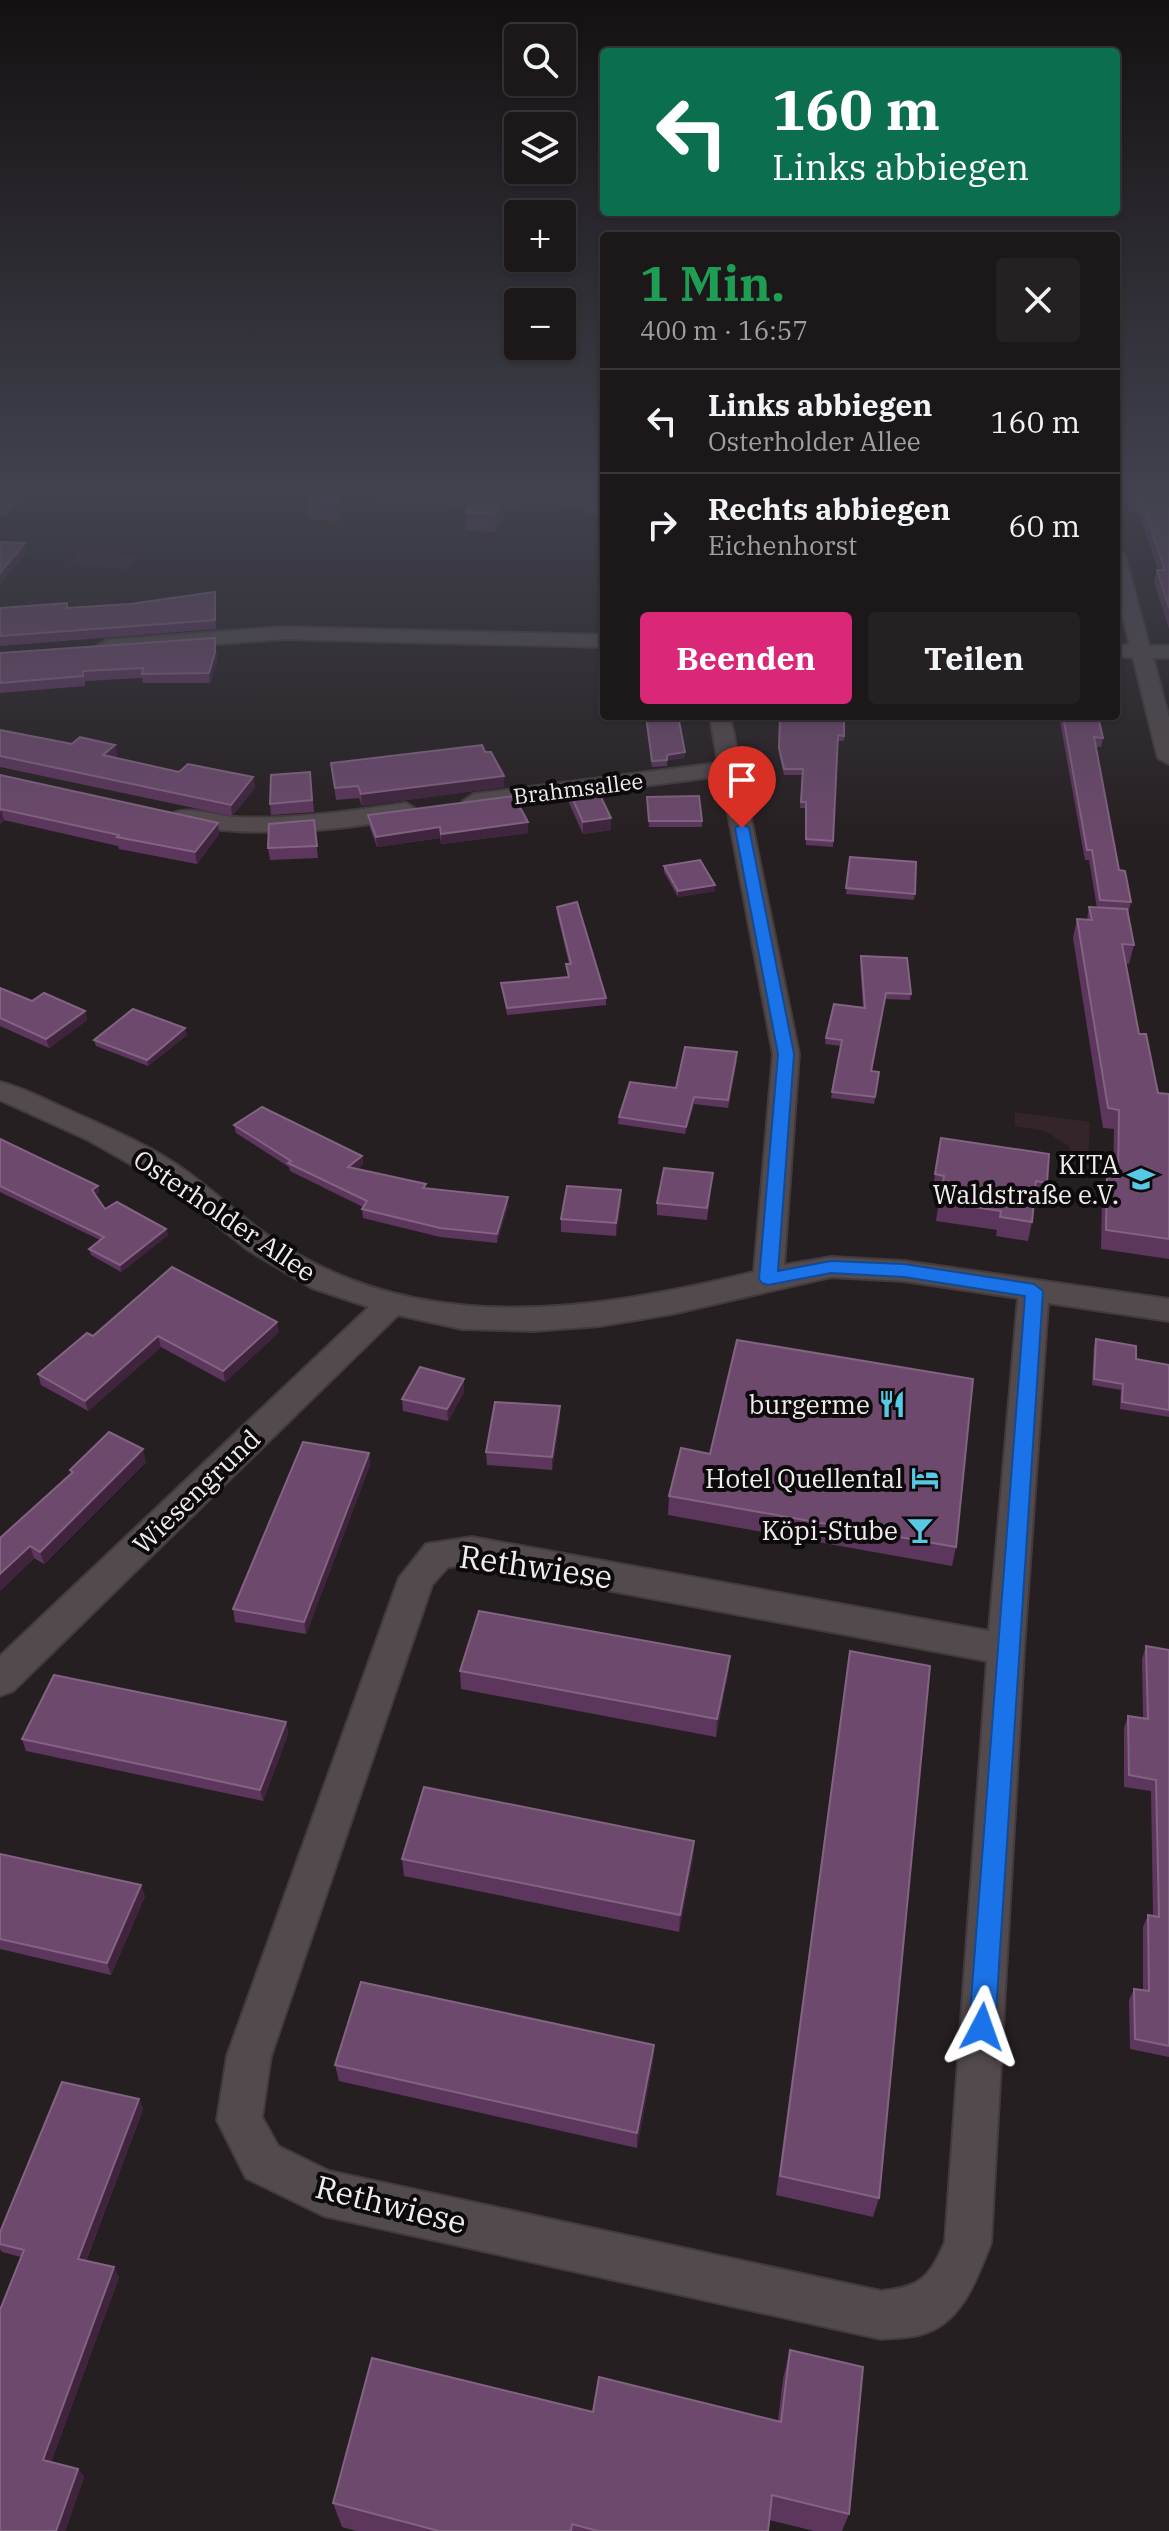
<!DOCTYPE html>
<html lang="de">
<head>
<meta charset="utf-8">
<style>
	:root { --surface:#1c1719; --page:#252022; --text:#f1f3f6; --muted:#a09fa2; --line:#3a3638; --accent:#db2777 }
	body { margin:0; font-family:"IBM Plex Serif",serif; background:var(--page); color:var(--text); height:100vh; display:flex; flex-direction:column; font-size:30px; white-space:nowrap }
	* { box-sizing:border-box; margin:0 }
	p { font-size:26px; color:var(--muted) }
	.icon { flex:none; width:44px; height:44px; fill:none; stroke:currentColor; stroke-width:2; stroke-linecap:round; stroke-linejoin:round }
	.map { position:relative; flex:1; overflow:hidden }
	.sheet { position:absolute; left:600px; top:232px; width:520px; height:488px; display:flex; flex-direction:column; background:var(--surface); border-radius:8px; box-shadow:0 2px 6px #0004,0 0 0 2px var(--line) }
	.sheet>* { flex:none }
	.hud { position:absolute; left:600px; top:48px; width:520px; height:168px; border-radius:8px; box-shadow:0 2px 6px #0004,0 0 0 2px var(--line); background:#0b6e4f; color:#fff; overflow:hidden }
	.fabs { position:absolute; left:504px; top:24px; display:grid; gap:16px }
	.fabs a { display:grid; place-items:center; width:72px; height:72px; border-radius:8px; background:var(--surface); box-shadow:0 2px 6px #0004,0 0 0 2px var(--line); font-size:40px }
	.pin { position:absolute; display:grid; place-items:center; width:68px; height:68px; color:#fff; margin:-82px -34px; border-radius:50% 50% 50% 0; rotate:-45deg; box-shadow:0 0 8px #0007 }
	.pin .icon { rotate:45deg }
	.me { position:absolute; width:88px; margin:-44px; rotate:4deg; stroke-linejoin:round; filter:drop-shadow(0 0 6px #0008) }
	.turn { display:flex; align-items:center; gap:28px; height:168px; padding:0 40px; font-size:36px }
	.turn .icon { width:104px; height:104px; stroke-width:2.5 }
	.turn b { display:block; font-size:56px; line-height:68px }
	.round { display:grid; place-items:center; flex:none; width:84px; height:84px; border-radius:8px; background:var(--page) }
	.overview { display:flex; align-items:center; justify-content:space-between; height:136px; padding:0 40px }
	h1 { font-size:48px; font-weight:700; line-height:60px; color:#1e9e55 }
	.action { display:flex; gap:16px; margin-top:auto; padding:16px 40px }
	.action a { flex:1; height:92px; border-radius:8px; background:var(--accent); color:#fff; font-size:32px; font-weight:700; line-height:92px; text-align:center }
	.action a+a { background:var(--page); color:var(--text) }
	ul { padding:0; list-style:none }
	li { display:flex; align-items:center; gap:24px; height:104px; padding:0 40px; border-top:2px solid var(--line) }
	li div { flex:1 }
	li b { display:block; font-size:30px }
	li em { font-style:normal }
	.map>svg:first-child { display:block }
	.built { fill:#33252a }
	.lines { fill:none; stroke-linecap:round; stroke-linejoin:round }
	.street-casing { stroke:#413b3d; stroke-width:4 }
	.street { fill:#534a4d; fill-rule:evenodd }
	.wall { fill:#5d365d }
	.shaded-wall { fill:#40243e }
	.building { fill:#6d496d; stroke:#826381; stroke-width:2 }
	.route { fill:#1a73e8; stroke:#114b97; stroke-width:2 }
	.labels { text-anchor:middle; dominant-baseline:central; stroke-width:8; stroke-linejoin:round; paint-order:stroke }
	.far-street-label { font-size:22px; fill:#f1ecee; stroke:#0d0a0b }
	.poi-label { font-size:26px; fill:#f1ecee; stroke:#0d0a0b; text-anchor:end }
	.street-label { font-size:26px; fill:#f1ecee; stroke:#0d0a0b }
	.near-street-label { font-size:32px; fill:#f1ecee; stroke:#0d0a0b }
</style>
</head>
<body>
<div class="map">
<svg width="1169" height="2531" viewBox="0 0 1169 2531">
	<rect width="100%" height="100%" fill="#261f21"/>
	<g class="built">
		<polygon points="79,552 137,556 128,569 68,565"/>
		<polygon points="1015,1112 1090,1122 1088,1159 1075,1157 1068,1146 1045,1131 1015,1126"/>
	</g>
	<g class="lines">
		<g class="street-casing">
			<g id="street">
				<polygon points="8,491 25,491 6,515 0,516 0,500"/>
				<polygon points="437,491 526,491 604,496 604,506 445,496"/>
				<polygon points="1116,550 1125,555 1149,646 1169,646 1169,658 1153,658 1169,718 1169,764 1158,758 1133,657 1116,657 1116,645 1130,645 1116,591"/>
				<polygon points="284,627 604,635 604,647 284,639 107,652 97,646 107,640"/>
				<path d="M710 716H730L799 1054 784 1265 831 1257 904 1261 1169 1299V1321L1048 1303 1024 1649 991 2243C977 2278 962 2325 919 2335 907 2338 893 2338 881 2339L324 2216 246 2178 217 2120 227 2056 399 1578 426 1544 472 1537 989 1631 1018 1298 904 1281 831 1277 672 1314 600 1326 533 1331 462 1329 398 1315 13 1691 0 1696V1656L369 1307 312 1288 248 1250 164 1183 88 1140 0 1100V1082C21 1087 42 1098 62 1107 103 1126 149 1144 186 1171 214 1191 239 1215 267 1235 415 1339 590 1312 754 1272L773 1054 721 776 474 808 463 801 474 794 718 763ZM472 1565 987 1661 945 2242C929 2278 921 2287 881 2291L329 2171 278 2146 262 2117 271 2056 432 1585 448 1567Z"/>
				<path d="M406 803 417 810 414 815C346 832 240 839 172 822L169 817C179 803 217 816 234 817 291 820 349 811 406 803Z"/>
			</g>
		</g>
		<use href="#street" class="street"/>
	</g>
	<g class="wall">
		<polygon points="248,491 524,491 524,504 521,510 508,509 496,532 466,530 465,512 468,506 354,498 338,521 309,519 307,501 311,495"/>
		<polygon points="604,491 604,514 583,513 583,493"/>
		<polygon points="1117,491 1169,491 1169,629 1154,582 1157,570 1158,570 1140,515 1131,512"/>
		<polygon points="216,601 216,629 0,646 0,608 67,603 69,608"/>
		<polygon points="215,638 217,661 210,683 143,683 142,678 85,681 85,686 0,693 0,653"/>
		<polygon points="645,716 678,716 685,752 685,758 667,760 667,766 652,767"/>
		<polygon points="780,716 844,736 844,741 837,741 833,847 806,845 806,808 800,808 802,775 784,775 779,754"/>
		<polygon points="1059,716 1098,716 1103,738 1101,747 1096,747 1119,870 1131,902 1128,913 1134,945 1129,964 1125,963 1139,1034 1158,1093 1169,1094 1169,1259 1101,1249 1102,1196 1107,1177 1113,1177 1114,1129 1103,1128 1073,938 1077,919 1087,920 1089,907 1097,908 1089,860 1085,860"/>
		<polygon points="0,730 72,744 115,745 117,756 115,758 179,772 253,777 255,788 232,816 0,767"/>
		<polygon points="485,752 504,776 504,787 362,806 359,798 336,800 331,763"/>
		<polygon points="310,772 314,812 271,815 270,804"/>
		<polygon points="0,775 218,823 219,834 197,864 119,849 118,846 4,820 0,824"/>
		<polygon points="569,791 611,818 611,830 583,834 569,803"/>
		<polygon points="647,797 702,821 702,827 649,827"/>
		<polygon points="368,815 528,822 528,833 441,844 440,838 377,847 369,825"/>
		<polygon points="314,820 318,858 270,860 268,848"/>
		<polygon points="850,857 915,894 914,900 846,894"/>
		<polygon points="664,866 715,891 678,897 664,872"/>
		<polygon points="557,907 606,998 606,1005 507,1015 501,983 568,977 566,964 569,964 557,913"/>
		<polygon points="861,956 911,994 910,1000 885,999 872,1071 879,1072 874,1104 831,1098 841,1046 825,1044 826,1038 863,1008 860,962"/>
		<polygon points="0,988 32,1001 85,1011 87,1020 49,1048 0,1026"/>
		<polygon points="185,1028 187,1035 148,1066 96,1046 94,1040"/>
		<polygon points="737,1060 728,1108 694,1104 685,1134 618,1124 619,1117"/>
		<polygon points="234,1125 362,1156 363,1164 357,1169 426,1188 508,1197 508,1205 497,1243 440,1237 363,1218 362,1209 363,1207 290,1171 289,1167 236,1133"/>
		<polygon points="941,1138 1047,1183 1042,1201 1034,1200 1032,1222 1028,1241 996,1236 997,1230 936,1221 940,1194 932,1193"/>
		<polygon points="0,1139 98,1186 99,1192 95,1195 105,1209 166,1229 168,1235 121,1272 91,1255 89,1249 100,1240 0,1192"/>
		<polygon points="713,1173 707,1220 657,1215 657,1203"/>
		<polygon points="621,1203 616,1236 561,1232 561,1219"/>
		<polygon points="279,1332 225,1382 161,1347 88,1411 41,1385 38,1374 93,1336"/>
		<polygon points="1096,1339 1136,1359 1169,1365 1169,1417 1120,1409 1121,1390 1092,1385 1094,1346"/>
		<polygon points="464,1392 448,1421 403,1411 402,1399"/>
		<polygon points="560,1419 552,1470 487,1465 486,1452"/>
		<polygon points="369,1453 370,1465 306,1634 235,1622 233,1609"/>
		<polygon points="146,1462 44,1564 34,1558 0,1591 71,1474 70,1470"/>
		<polygon points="669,1496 956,1547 952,1566 668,1515"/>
		<polygon points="1146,1646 1169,1650 1169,2057 1130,2049 1129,2000 1134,1989 1143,1990 1143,1927 1148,1915 1153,1916 1151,1791 1124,1787 1124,1728 1128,1716 1143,1718 1142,1659"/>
		<polygon points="850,1651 879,2198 873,2217 776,2195"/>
		<polygon points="730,1656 728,1674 716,1737 461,1689 460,1671"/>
		<polygon points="286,1722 288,1734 263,1801 26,1751 22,1739"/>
		<polygon points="694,1841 693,1858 679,1932 404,1876 402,1859"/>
		<polygon points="0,1854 145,1896 111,1975 0,1949"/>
		<polygon points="654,2045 653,2061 637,2148 339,2081 335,2065"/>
		<polygon points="139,2099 143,2109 86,2261 119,2277 51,2462 78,2469 84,2477 65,2531 0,2531 21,2257 2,2252 0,2249 0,2232"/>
		<polygon points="790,2350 849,2514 842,2531 814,2531 769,2520 768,2531 356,2531 342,2527 333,2503 593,2412 778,2421 783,2379"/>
	</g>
	<g class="shaded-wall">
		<polygon points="345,491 353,491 354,498 338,521 336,503"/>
		<polygon points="507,491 508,509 496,532 495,514"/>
		<polygon points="522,491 524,491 524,504 521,510"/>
		<polygon points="25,543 27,552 0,585 0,573"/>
		<polygon points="215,592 216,601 216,629 215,620"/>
		<polygon points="215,638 217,661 210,683 209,673"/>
		<polygon points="115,745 117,756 105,766 103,755"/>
		<polygon points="685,752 685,758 667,760 667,755"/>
		<polygon points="504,776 504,787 362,806 361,794"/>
		<polygon points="253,777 255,788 232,816 231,805"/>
		<polygon points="1,809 4,820 0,824 0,810"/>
		<polygon points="611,818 611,830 583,834 583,822"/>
		<polygon points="528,822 528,833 441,844 441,834"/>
		<polygon points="218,823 219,834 197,864 195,852"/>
		<polygon points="440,827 440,838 377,847 376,837"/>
		<polygon points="715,885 715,891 678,897 678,891"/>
		<polygon points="85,1011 87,1020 49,1048 46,1039"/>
		<polygon points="185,1028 187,1035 148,1066 147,1060"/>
		<polygon points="694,1097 694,1104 685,1134 686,1127"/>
		<polygon points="362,1156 363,1164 349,1176 348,1167"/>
		<polygon points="98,1186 99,1192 93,1197 92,1190"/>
		<polygon points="621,1190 621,1203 616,1236 616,1223"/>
		<polygon points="508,1197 508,1205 497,1243 497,1234"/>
		<polygon points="166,1229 168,1235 121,1272 120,1265"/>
		<polygon points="277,1322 279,1332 225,1382 223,1371"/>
		<polygon points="158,1336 161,1347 88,1411 85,1401"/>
		<polygon points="464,1379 464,1392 448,1421 447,1409"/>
		<polygon points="560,1406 560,1419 552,1470 552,1457"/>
		<polygon points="143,1449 146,1462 44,1564 40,1552"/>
		<polygon points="369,1453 370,1465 306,1634 304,1622"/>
		<polygon points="30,1546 34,1558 0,1591 0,1574"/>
		<polygon points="730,1656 728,1674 716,1737 717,1719"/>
		<polygon points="286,1722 288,1734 263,1801 260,1790"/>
		<polygon points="694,1841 693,1858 679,1932 680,1915"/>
		<polygon points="141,1885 145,1896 111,1975 107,1963"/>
		<polygon points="654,2045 653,2061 637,2148 637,2133"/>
		<polygon points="139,2099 143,2109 83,2268 78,2259"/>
		<polygon points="114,2267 119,2277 49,2468 43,2460"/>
		<polygon points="78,2469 84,2477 65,2531 56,2531"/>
	</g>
	<g class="building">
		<polygon points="314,491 345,491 336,503 307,501"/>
		<polygon points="477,491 522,491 521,492 507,491 495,514 465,512"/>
		<polygon points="584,491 604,491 604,494 583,493"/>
		<polygon points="1127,491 1169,491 1169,608 1157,570 1165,570 1142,503 1134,500"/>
		<polygon points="0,542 25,543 0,573"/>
		<polygon points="215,592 215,620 0,636 0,608 67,603 67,608 130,604"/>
		<polygon points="215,638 215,652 209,673 142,674 143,668 83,671 83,676 0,683 0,653"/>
		<polygon points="646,716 678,716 685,752 667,755 667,760 652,761"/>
		<polygon points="780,716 844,716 844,736 838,735 833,841 806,839 806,802 801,802 803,769 784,769 779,748"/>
		<polygon points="1063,716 1098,716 1103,738 1094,737 1119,870 1125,871 1131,902 1100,900 1092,850 1087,850"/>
		<polygon points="0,730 72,744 80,737 115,745 103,755 179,772 188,764 253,777 231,805 0,756"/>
		<polygon points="482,745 485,752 491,752 504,776 361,794 358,786 335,788 331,763"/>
		<polygon points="310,772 312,800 270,804 271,775"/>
		<polygon points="0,775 218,823 195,852 117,837 119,835 1,809 0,810"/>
		<polygon points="569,791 598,791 611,818 583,822"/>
		<polygon points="514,796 528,822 441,834 440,827 376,837 368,815"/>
		<polygon points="699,796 702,821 649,821 647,797"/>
		<polygon points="314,820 317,846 268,848 269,824"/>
		<polygon points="850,857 916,862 915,894 846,888"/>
		<polygon points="700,860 715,885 678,891 664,866"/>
		<polygon points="577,902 606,998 507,1008 501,983 569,977 566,964 571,964 557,907"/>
		<polygon points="1089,907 1127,909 1134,945 1122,944 1139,1034 1146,1034 1158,1093 1169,1094 1169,1239 1106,1230 1107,1177 1118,1178 1119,1110 1108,1108 1077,919 1092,920"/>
		<polygon points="861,956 907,958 911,994 886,993 871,1071 879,1072 875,1097 832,1092 842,1040 826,1038 834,1004 865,1008"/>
		<polygon points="0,988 32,1001 44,993 85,1011 46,1039 0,1018"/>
		<polygon points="133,1009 185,1028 147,1060 94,1040"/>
		<polygon points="685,1047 737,1052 728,1100 694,1097 686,1127 619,1117 630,1082 676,1088"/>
		<polygon points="262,1107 362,1156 348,1167 426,1184 423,1188 508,1197 497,1234 440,1228 362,1209 367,1201 288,1163 291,1161 234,1125"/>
		<polygon points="941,1138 1049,1154 1047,1183 1036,1181 1032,1222 1000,1217 1001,1211 940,1202 944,1176 935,1174"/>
		<polygon points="0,1139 98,1186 92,1190 105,1209 117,1202 166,1229 120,1265 89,1249 104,1237 0,1186"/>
		<polygon points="664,1168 713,1173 707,1208 657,1203"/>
		<polygon points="567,1186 621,1190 616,1223 561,1219"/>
		<polygon points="172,1267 277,1322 223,1371 158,1336 85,1401 38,1374 87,1333 93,1336"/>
		<polygon points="1096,1339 1136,1346 1136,1359 1169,1365 1169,1410 1122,1402 1123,1384 1094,1379"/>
		<polygon points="737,1340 973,1379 956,1547 669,1496 681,1448 710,1454"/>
		<polygon points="420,1367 464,1379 447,1409 402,1399"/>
		<polygon points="495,1402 560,1406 552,1457 486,1452"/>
		<polygon points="109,1432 143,1449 40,1552 30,1546 0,1574 0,1538 73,1472 70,1470"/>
		<polygon points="303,1442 369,1453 304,1622 233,1609"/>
		<polygon points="479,1611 730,1656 717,1719 460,1671"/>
		<polygon points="1146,1646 1169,1650 1169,2046 1135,2039 1134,1989 1149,1991 1148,1915 1159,1917 1156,1780 1129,1775 1128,1716 1148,1719"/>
		<polygon points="850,1651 930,1666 879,2198 780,2176"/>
		<polygon points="54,1675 286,1722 260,1790 22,1739"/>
		<polygon points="424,1787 694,1841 680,1915 402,1859"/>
		<polygon points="0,1854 141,1885 107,1963 0,1939"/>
		<polygon points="361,1982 654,2045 637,2133 335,2065"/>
		<polygon points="62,2082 139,2099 78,2259 114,2267 43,2460 78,2469 56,2531 0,2531 0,2310 24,2250 0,2244 0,2232"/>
		<polygon points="790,2350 863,2367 849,2514 772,2495 768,2531 598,2531 572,2524 571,2531 439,2531 333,2503 372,2358 593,2412 599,2377 781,2422"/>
	</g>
	<linearGradient id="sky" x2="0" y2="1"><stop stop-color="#151112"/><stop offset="0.58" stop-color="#41424e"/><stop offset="1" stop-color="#41424e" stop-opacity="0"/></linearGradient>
	<rect width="1169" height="845" fill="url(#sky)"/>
	<polygon class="route" points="742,824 749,828 794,1054 778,1271 831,1261 904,1264 1034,1284 1043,1291 995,2027 991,2037 982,2040 973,2037 969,2027 1025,1296 904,1277 831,1273 768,1285 762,1283 759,1279 778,1054 735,828"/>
	<defs>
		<g id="school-bare" transform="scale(2.16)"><path d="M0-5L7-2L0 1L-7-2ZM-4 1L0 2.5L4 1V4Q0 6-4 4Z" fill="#58c8e4" stroke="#0d0a0b" stroke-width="2.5" paint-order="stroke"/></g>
		<g id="restaurant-bare" transform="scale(2.16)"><path d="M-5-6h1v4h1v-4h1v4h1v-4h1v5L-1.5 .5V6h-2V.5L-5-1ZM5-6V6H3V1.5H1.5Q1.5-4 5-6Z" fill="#58c8e4" stroke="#0d0a0b" stroke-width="2.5" paint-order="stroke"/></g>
		<g id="hotel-bare" transform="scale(2.16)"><path d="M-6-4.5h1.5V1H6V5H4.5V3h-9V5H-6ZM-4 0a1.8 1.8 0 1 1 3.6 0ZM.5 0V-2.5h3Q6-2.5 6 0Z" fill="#58c8e4" stroke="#0d0a0b" stroke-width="2.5" paint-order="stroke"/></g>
		<g id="bar-bare" transform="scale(2.16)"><path d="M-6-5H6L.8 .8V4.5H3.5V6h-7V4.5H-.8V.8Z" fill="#58c8e4" stroke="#0d0a0b" stroke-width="2.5" paint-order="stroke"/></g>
	</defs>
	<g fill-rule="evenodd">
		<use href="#school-bare" x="1141" y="1179"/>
		<use href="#restaurant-bare" x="892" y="1404"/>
		<use href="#hotel-bare" x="925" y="1478"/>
		<use href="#bar-bare" x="920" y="1530"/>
	</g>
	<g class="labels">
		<g class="far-street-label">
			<text transform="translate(578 788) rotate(-7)">Brahmsallee</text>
		</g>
		<g class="poi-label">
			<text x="1119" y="1164">KITA<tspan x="1119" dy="30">Waldstraße e.V.</tspan></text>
			<text x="870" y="1404">burgerme</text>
			<text x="903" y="1478">Hotel Quellental</text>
			<text x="898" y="1530">Köpi-Stube</text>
		</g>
		<g class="street-label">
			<text transform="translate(225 1215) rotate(34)">Osterholder Allee</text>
			<text transform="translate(196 1491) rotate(-44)">Wiesengrund</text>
		</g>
		<g class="near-street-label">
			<text transform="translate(536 1566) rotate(8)">Rethwiese</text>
			<text transform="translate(391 2204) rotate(14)">Rethwiese</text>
		</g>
	</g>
</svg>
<div class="fabs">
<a><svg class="icon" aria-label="search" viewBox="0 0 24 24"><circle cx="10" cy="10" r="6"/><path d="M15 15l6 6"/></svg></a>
<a><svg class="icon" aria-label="layers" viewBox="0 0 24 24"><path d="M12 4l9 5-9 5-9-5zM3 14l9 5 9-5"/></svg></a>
<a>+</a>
<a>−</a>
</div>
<div class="pin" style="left:742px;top:828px;background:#d93025"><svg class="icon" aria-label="arrive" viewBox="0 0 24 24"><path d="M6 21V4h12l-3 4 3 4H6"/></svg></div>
<svg class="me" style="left:982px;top:2027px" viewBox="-20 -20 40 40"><path d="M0-17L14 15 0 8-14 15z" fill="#1a73e8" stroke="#fff" stroke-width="4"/></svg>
<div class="hud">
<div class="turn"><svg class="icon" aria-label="left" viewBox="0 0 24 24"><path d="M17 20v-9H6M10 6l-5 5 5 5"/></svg><div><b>160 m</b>Links abbiegen</div></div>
</div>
<section class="sheet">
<div class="overview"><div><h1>1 Min.</h1><p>400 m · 16:57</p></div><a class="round"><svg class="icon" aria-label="close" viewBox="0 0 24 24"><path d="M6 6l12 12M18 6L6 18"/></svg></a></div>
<ul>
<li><svg class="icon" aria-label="left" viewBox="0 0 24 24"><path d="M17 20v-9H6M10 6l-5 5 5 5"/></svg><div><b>Links abbiegen</b><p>Osterholder Allee</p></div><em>160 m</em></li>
<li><svg class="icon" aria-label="right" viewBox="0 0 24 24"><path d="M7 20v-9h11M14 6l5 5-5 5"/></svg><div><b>Rechts abbiegen</b><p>Eichenhorst</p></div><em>60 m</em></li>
</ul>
<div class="action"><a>Beenden</a><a>Teilen</a></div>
</section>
</div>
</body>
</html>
